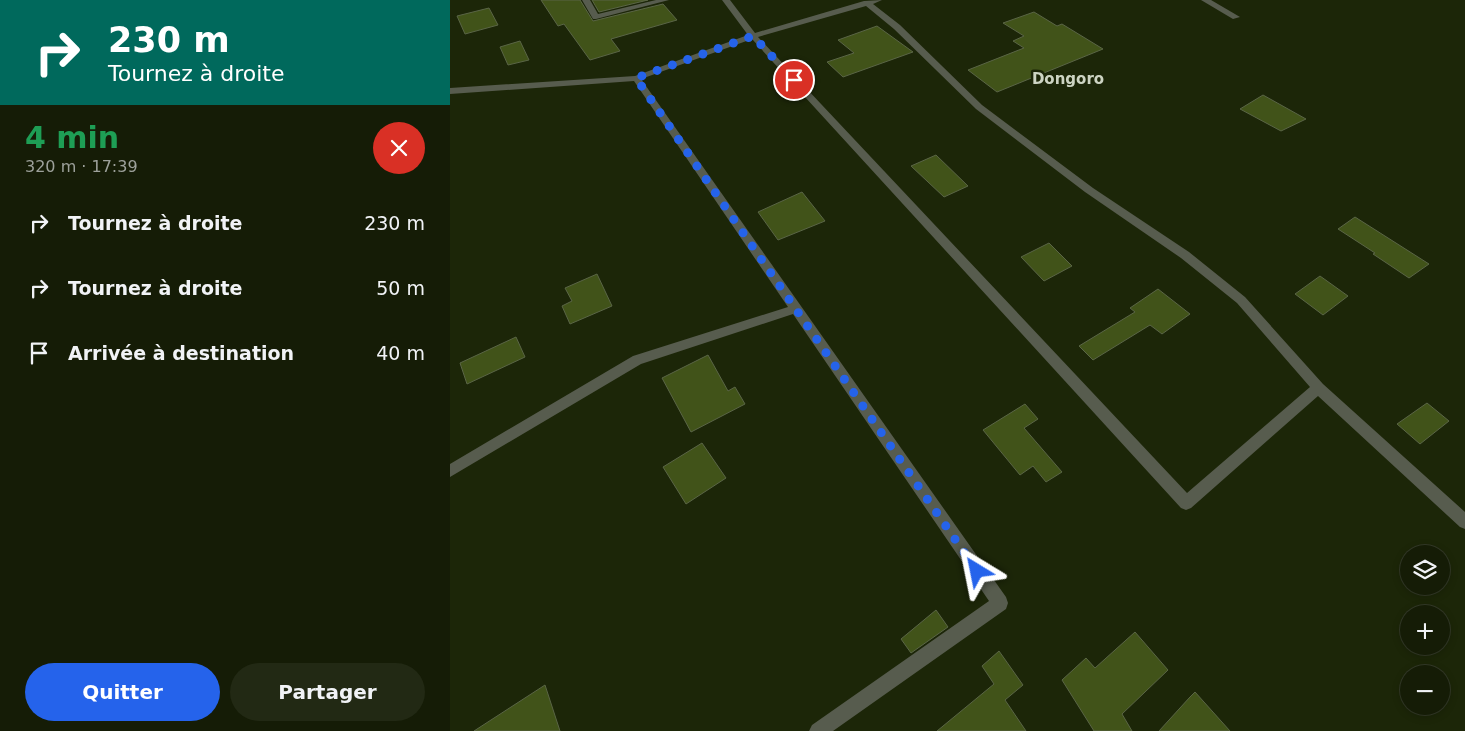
<!DOCTYPE html>
<html lang="fr">
<head>
<meta charset="utf-8">
<style>
	:root { --surface:#151c06; --page:#222914; --text:#f1f3f6; --muted:#9da19b; --line:#343a28; --accent:#2563eb }
	body { margin:0; font-family:"DejaVu Sans",sans-serif; background:var(--page); color:var(--text); height:100vh; display:flex; flex-direction:column; font-size:19px; white-space:nowrap }
	* { box-sizing:border-box; margin:0 }
	p { font-size:16px; color:var(--muted) }
	.icon { flex:none; width:28px; height:28px; fill:none; stroke:currentColor; stroke-width:2; stroke-linecap:round; stroke-linejoin:round }
	.map { position:relative; flex:1; overflow:hidden }
	.panel { display:flex; flex-direction:column; background:var(--surface); width:450px }
	.panel>* { flex:none }
	.guide { background:#00695c; color:#fff; overflow:hidden }
	.buttons { position:absolute; left:950px; top:545px; display:grid; gap:10px }
	.buttons a { display:grid; place-items:center; width:50px; height:50px; border-radius:50%; background:var(--surface); box-shadow:0 2px 8px #0003,0 0 0 1px var(--line); font-size:25px }
	.pin { position:absolute; display:grid; place-items:center; width:42px; height:42px; color:#fff; margin:-21px; border:2px solid #fff; border-radius:50%; box-shadow:0 1px 5px #0007 }
	.me { position:absolute; width:55px; margin:-28px; rotate:325deg; stroke-linejoin:round; filter:drop-shadow(0 0 4px #0008) }
	.turn { display:flex; align-items:center; gap:18px; height:105px; padding:0 25px; font-size:22px }
	.turn .icon { width:65px; height:65px; stroke-width:2.5 }
	.turn b { display:block; font-size:35px; line-height:42px }
	.round { display:grid; place-items:center; flex:none; width:52px; height:52px; border-radius:26px; background:var(--page) }
	.head { display:flex; align-items:center; justify-content:space-between; height:85px; padding:0 25px }
	h1 { font-size:30px; font-weight:800; line-height:38px; color:#1e9e55 }
	.action { display:flex; gap:10px; margin-top:auto; padding:10px 25px }
	.action a { flex:1; height:58px; border-radius:30px; background:var(--accent); color:#fff; font-size:20px; font-weight:800; line-height:58px; text-align:center }
	.action a+a { background:var(--page); color:var(--text) }
	ul { padding:0; list-style:none }
	li { display:flex; align-items:center; gap:15px; height:65px; padding:0 25px }
	li div { flex:1 }
	li b { display:block; font-size:19px }
	li em { font-style:normal }
	main { display:flex; flex:1; min-height:0 }
	.map>svg:first-child { display:block }
	.building { fill:#415319; stroke:#5a6546 }
	.lines { fill:none; stroke-linecap:round; stroke-linejoin:round }
	.street { fill:#575c4e; fill-rule:evenodd }
	.route { stroke:#2563eb; stroke-width:9; stroke-dasharray:0 16.2 }
	.labels { text-anchor:middle; dominant-baseline:central; stroke-width:5; stroke-linejoin:round; paint-order:stroke }
	.far-quarter-label { font-size:15px; font-weight:bold; fill:#cdd4c3; stroke:#1c2608 }
</style>
</head>
<body>
<main>
<section class="panel">
<div class="guide">
<div class="turn"><svg class="icon" aria-label="right" viewBox="0 0 24 24"><path d="M7 20v-9h11M14 6l5 5-5 5"/></svg><div><b>230 m</b>Tournez à droite</div></div>
</div>
<div class="head"><div><h1>4 min</h1><p>320 m · 17:39</p></div><a class="round" style="background:#d93025;color:#fff"><svg class="icon" aria-label="close" viewBox="0 0 24 24"><path d="M6 6l12 12M18 6L6 18"/></svg></a></div>
<ul>
<li><svg class="icon" aria-label="right" viewBox="0 0 24 24"><path d="M7 20v-9h11M14 6l5 5-5 5"/></svg><div><b>Tournez à droite</b></div><em>230 m</em></li>
<li><svg class="icon" aria-label="right" viewBox="0 0 24 24"><path d="M7 20v-9h11M14 6l5 5-5 5"/></svg><div><b>Tournez à droite</b></div><em>50 m</em></li>
<li><svg class="icon" aria-label="arrive" viewBox="0 0 24 24"><path d="M6 21V4h12l-3 4 3 4H6"/></svg><div><b>Arrivée à destination</b></div><em>40 m</em></li>
</ul>
<div class="action"><a>Quitter</a><a>Partager</a></div>
</section>
<div class="map">
<svg width="1015" height="731" viewBox="0 0 1015 731">
	<rect width="100%" height="100%" fill="#1c2608"/>
	<g class="building">
		<polygon points="91,0 130,0 143,21 213,4 227,20 161,39 170,51 140,60 114,24 108,26"/>
		<polygon points="142,0 198,0 149,12"/>
		<polygon points="39,8 48,25 15,34 7,16"/>
		<polygon points="584,12 607,26 612,24 653,49 547,92 518,70 574,48 563,41 574,36 553,23"/>
		<polygon points="427,26 463,52 393,77 377,62 404,53 388,40"/>
		<polygon points="70,41 79,60 58,65 50,47"/>
		<polygon points="813,95 856,119 831,131 790,109"/>
		<polygon points="486,155 518,186 494,197 461,166"/>
		<polygon points="352,192 375,221 328,240 308,212"/>
		<polygon points="905,217 979,264 959,278 923,254 925,253 888,229"/>
		<polygon points="599,243 622,266 594,281 571,257"/>
		<polygon points="147,274 162,306 120,324 112,306 122,301 115,288"/>
		<polygon points="870,276 898,296 873,315 845,294"/>
		<polygon points="708,289 740,314 712,334 700,325 643,360 629,346 685,312 680,308"/>
		<polygon points="66,337 75,357 17,384 10,363"/>
		<polygon points="258,355 278,391 285,387 295,404 241,432 212,378"/>
		<polygon points="977,403 999,421 970,444 947,424"/>
		<polygon points="575,404 588,419 574,428 612,472 596,482 583,466 570,475 533,430"/>
		<polygon points="252,443 276,478 236,504 213,467"/>
		<polygon points="486,610 498,627 461,653 451,639"/>
		<polygon points="685,632 718,670 672,714 682,731 644,731 612,680 636,658 645,668"/>
		<polygon points="549,651 573,685 555,700 576,731 487,731 544,684 532,666"/>
		<polygon points="95,685 110,731 24,731"/>
		<polygon points="745,692 780,731 709,731 740,697"/>
	</g>
	<g class="lines">
		<g class="street">
			<polygon points="132,0 140,0 148,14 206,0 219,0 146,19 143,19"/>
			<path d="M272 0H280L305 33 414 1 432 0 423 4 450 25 532 105 643 188 739 252 795 297 873 384 1015 512V529L1010 527 868 396 741 508 736 510 731 508 302 39 191 79 556 597 558 603 556 609 383 731H359L362 725 539 601 343 314 191 364 0 477V464L183 356 338 307 184 81 0 94V88L185 76 298 35ZM416 6 444 29 526 109 635 192 731 258 787 303 860 387 737 493 308 37Z"/>
			<polygon points="751,0 761,0 790,17 783,19"/>
		</g>
	</g>
	<g class="lines">
		<polyline class="route" points="344,80 303,36 186,78 527,571"/>
	</g>
	<g class="labels">
		<g class="far-quarter-label">
			<text x="618" y="79">Dongoro</text>
		</g>
	</g>
</svg>
<div class="buttons">
<a><svg class="icon" aria-label="layers" viewBox="0 0 24 24"><path d="M12 4l9 5-9 5-9-5zM3 14l9 5 9-5"/></svg></a>
<a>+</a>
<a>−</a>
</div>
<div class="pin" style="left:344px;top:80px;background:#d93025"><svg class="icon" aria-label="arrive" viewBox="0 0 24 24"><path d="M6 21V4h12l-3 4 3 4H6"/></svg></div>
<svg class="me" style="left:527px;top:571px" viewBox="-20 -20 40 40"><path d="M0-17L14 15 0 8-14 15z" fill="#2563eb" stroke="#fff" stroke-width="4"/></svg>
</div>
</main>
</body>
</html>
